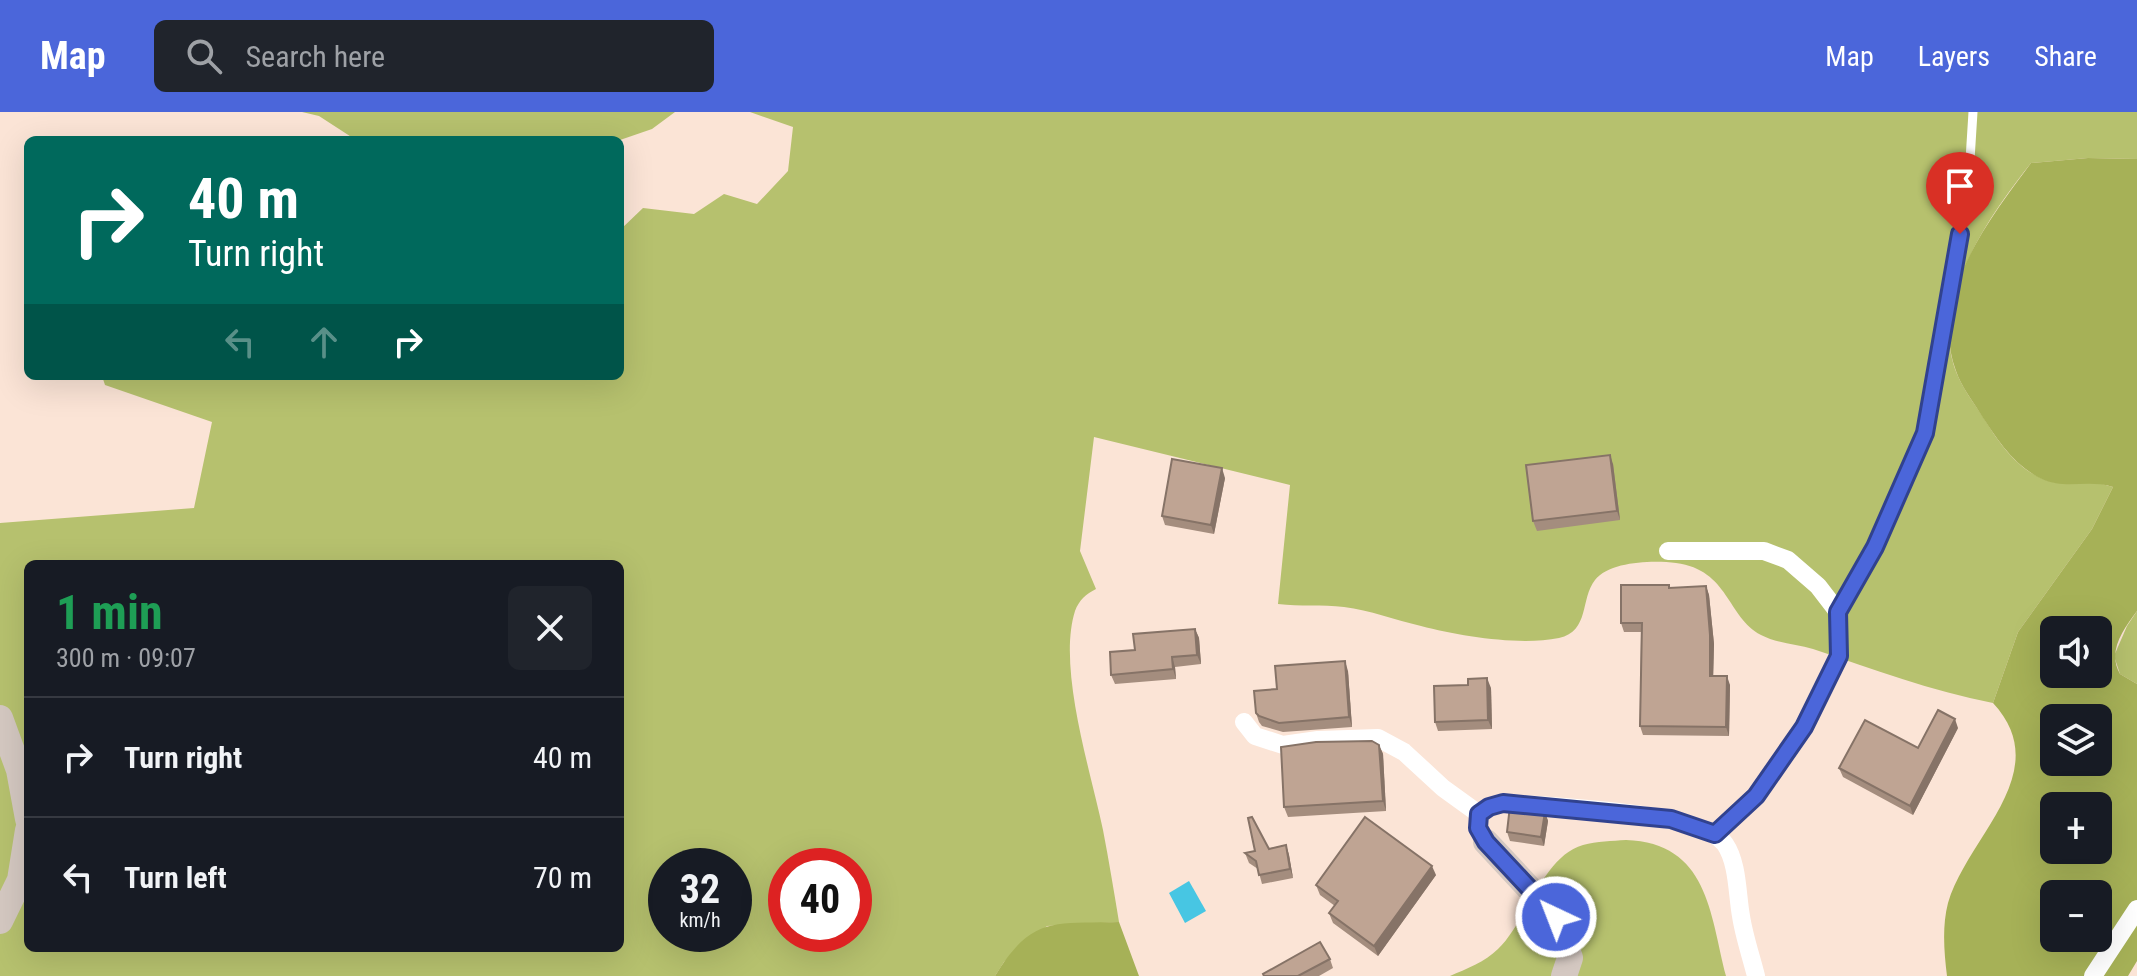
<!DOCTYPE html>
<html lang="en">
<head>
<meta charset="utf-8">
<style>
	:root { --surface:#171b24; --page:#20242c; --text:#f1f3f6; --muted:#9ea1a6; --line:#363941; --accent:#4b66da }
	body { margin:0; font-family:"Roboto Condensed",sans-serif; background:var(--page); color:var(--text); height:100vh; display:flex; flex-direction:column; font-size:30px; white-space:nowrap }
	* { box-sizing:border-box; margin:0 }
	p { font-size:26px; color:var(--muted) }
	.icon { flex:none; width:44px; height:44px; fill:none; stroke:currentColor; stroke-width:2; stroke-linecap:round; stroke-linejoin:round }
	.map { position:relative; flex:1; overflow:hidden }
	.side { position:absolute; left:24px; top:448px; width:600px; height:392px; display:flex; flex-direction:column; background:var(--surface); border-radius:12px; box-shadow:0 8px 32px #0002 }
	.side>* { flex:none }
	.banner { position:absolute; left:24px; top:24px; width:600px; height:244px; border-radius:12px; box-shadow:0 8px 32px #0002; background:#00695c; color:#fff; overflow:hidden }
	.controls { position:absolute; left:2040px; top:504px; display:grid; gap:16px }
	.controls a { display:grid; place-items:center; width:72px; height:72px; border-radius:12px; background:var(--surface); box-shadow:0 8px 32px #0002; font-size:40px }
	.speed { position:absolute; left:648px; top:736px; display:flex; gap:16px; font-size:40px; font-weight:700; text-align:center }
	.speed>* { display:grid; place-content:center; width:104px; height:104px; border-radius:50%; background:var(--surface); box-shadow:0 8px 32px #0002; line-height:1 }
	.speed small { font-size:20px; font-weight:400 }
	.speed .limit { border:12px solid #d22; background:#fff; color:#111 }
	.pin { position:absolute; display:grid; place-items:center; width:68px; height:68px; color:#fff; margin:-82px -34px; border-radius:50% 50% 50% 0; rotate:-45deg; box-shadow:0 0 8px #0007 }
	.pin .icon { rotate:45deg }
	.me { position:absolute; width:88px; margin:-44px; rotate:317deg; stroke-linejoin:round; filter:drop-shadow(0 0 6px #0008) }
	.turn { display:flex; align-items:center; gap:28px; height:168px; padding:0 32px; font-size:36px }
	.turn .icon { width:104px; height:104px; stroke-width:2.5 }
	.turn b { display:block; font-size:56px; line-height:68px }
	.lanes { display:flex; align-items:center; height:76px; padding:0 32px; background:#0003; justify-content:center; gap:40px; direction:ltr }
	.lanes .off { opacity:.35 }
	.round { display:grid; place-items:center; flex:none; width:84px; height:84px; border-radius:12px; background:var(--page) }
	.summary { display:flex; align-items:center; justify-content:space-between; height:136px; padding:0 32px }
	h1 { font-size:48px; font-weight:700; line-height:60px; color:#1e9e55 }
	ul { padding:0; list-style:none }
	li { display:flex; align-items:center; gap:24px; height:120px; padding:0 32px; border-top:2px solid var(--line) }
	li div { flex:1 }
	li b { display:block; font-size:30px }
	li em { font-style:normal }
	header { display:flex; align-items:center; gap:48px; box-sizing:border-box; height:112px; padding:0 40px; background:var(--accent); color:#fff }
	header strong { font-size:38px }
	nav { display:flex; gap:44px; margin-inline-start:auto; font-size:28px }
	.search { width:560px; height:72px; background:var(--page); display:flex; align-items:center; gap:20px; box-sizing:border-box; padding:0 28px; border-radius:12px; color:var(--muted); font-size:30px }
	.map>svg:first-child { display:block }
	.green { fill:#b6c16e; fill-rule:evenodd }
	.forest { fill:#a6b157; fill-rule:evenodd }
	.water { fill:#47c6e3 }
	.lines { fill:none; stroke-linecap:round; stroke-linejoin:round }
	.lane { stroke:#fff; stroke-width:9 }
	.street { stroke:#fff; stroke-width:18 }
	.secondary { stroke:#d4c8c1; stroke-width:26 }
	.wall { fill:#a48d7e }
	.shaded-wall { fill:#867367 }
	.building { fill:#bfa493; stroke:#867367; stroke-width:2 }
	.route-casing { stroke:#31428e; stroke-width:20 }
	.route { stroke:#4b66da; stroke-width:14 }
</style>
</head>
<body>
<header>
<strong>Map</strong>
<div class="search"><svg class="icon" aria-label="search" viewBox="0 0 24 24"><circle cx="10" cy="10" r="6"/><path d="M15 15l6 6"/></svg>Search here</div>
<nav><a>Map</a><a>Layers</a><a>Share</a></nav>
</header>
<div class="map">
<svg width="2137" height="864" viewBox="0 0 2137 864">
	<rect width="100%" height="100%" fill="#fbe4d6"/>
	<g class="green">
		<polygon points="302,0 675,0 652,17 620,28 356,28 319,4"/>
		<path d="M750 0H2137V47L2088 46 2031 51C1989 104 1927 191 1957 262 1963 277 1974 291 1983 305 1998 329 2014 354 2041 366 2057 374 2072 370 2089 370 2097 370 2106 373 2113 375L2092 417 2018 520 1993 591C1931 579 1873 557 1813 537 1796 532 1776 531 1761 523 1727 505 1729 458 1676 451 1654 448 1610 449 1595 468 1580 487 1590 519 1559 526 1519 534 1460 524 1421 514 1395 508 1370 498 1344 495 1322 492 1300 495 1278 492L1290 373 1094 325 1080 439 1096 477C1086 482 1079 488 1075 499 1057 556 1091 660 1103 718 1109 749 1114 780 1119 810L1047 814 1004 850 995 864H0V411L194 396 212 310 105 273 102 264H620V118L643 96 694 102 724 82 757 92 788 59 793 15ZM28 452H620V836H28ZM666 754H734V822H666ZM786 754H854V822H786Z"/>
		<polygon points="2137,499 2137,572 2120,562 2114,544 2127,514"/>
		<path d="M1626 728C1708 731 1710 801 1726 864H1450C1466 857 1485 850 1498 837 1527 809 1542 745 1583 733 1597 729 1612 729 1626 728Z"/>
	</g>
	<g class="forest">
		<path d="M2088 46 2137 47V499C2123 518 2107 539 2120 562L2137 572V849L2128 864H1947C1944 840 1942 814 1948 791 1967 725 2057 660 1993 591L2018 520 2092 417 2113 375C2087 367 2066 378 2042 367 2013 353 1997 327 1980 301 1972 288 1961 274 1956 259 1928 184 1989 108 2031 51ZM2054 518H2098V562H2054ZM2054 606H2098V650H2054ZM2054 694H2098V738H2054ZM2054 782H2098V826H2054Z"/>
		<path d="M1119 810 1139 864H995C1032 803 1054 812 1119 810Z"/>
	</g>
	<polygon class="water" points="1189,769 1206,799 1185,811 1169,781"/>
	<g class="lines">
		<polyline class="lane" points="1838,500 1875,435 1925,321 1969,64 1973,0"/>
		<g class="street">
			<polyline points="1668,439 1764,439 1788,448 1818,474 1838,500 1839,544 1804,615 1756,684 1715,722"/>
			<polyline points="1244,610 1255,624 1283,633 1318,628 1378,626 1404,640 1443,676 1479,702"/>
			<path d="M1486 730 1478 716 1479 702 1489 695 1503 691C1547 694 1701 699 1725 732 1738 751 1737 782 1741 804 1744 824 1751 844 1756 864"/>
			<polyline points="2093,864 2137,797"/>
		</g>
		<g class="secondary">
			<polyline points="0,606 19,658 28,707"/>
			<polyline points="1486,730 1556,805 1570,846 1564,864"/>
			<polyline points="0,809 20,768 28,718"/>
		</g>
	</g>
	<g class="wall">
		<polygon points="1613,352 1620,408 1537,419 1533,409"/>
		<polygon points="1225,366 1214,422 1165,413 1162,404"/>
		<polygon points="1706,474 1709,483 1714,532 1713,564 1730,573 1729,624 1643,623 1640,614 1641,520 1624,520 1621,511 1670,476"/>
		<polygon points="1195,517 1199,526 1201,552 1175,555 1176,567 1115,572 1111,563 1135,538"/>
		<polygon points="1348,559 1352,615 1283,620 1262,614 1259,610 1256,601 1277,577"/>
		<polygon points="1491,576 1492,617 1438,619 1435,610"/>
		<polygon points="1958,616 1913,703 1843,665 1839,656 1918,636"/>
		<polygon points="1379,633 1383,642 1386,699 1288,705 1284,695"/>
		<polygon points="1545,700 1548,709 1544,734 1510,729 1507,720"/>
		<polygon points="1286,733 1289,743 1293,766 1262,772 1258,757 1249,751 1245,741"/>
		<polygon points="1436,763 1378,844 1333,811 1329,801 1335,794 1320,783 1316,773"/>
		<polygon points="1330,847 1333,856 1319,864 1264,864"/>
	</g>
	<g class="shaded-wall">
		<polygon points="1610,343 1613,352 1620,408 1617,399"/>
		<polygon points="1222,356 1225,366 1214,422 1211,413"/>
		<polygon points="1706,474 1709,483 1714,532 1713,573 1710,564"/>
		<polygon points="1195,517 1199,526 1201,552 1197,543"/>
		<polygon points="1172,545 1175,555 1176,567 1173,557"/>
		<polygon points="1345,549 1348,559 1352,615 1349,605"/>
		<polygon points="1727,564 1730,573 1729,624 1726,615"/>
		<polygon points="1487,566 1491,576 1492,617 1488,608"/>
		<polygon points="1955,607 1958,616 1913,703 1910,694"/>
		<polygon points="1379,633 1383,642 1386,699 1383,689"/>
		<polygon points="1545,700 1548,709 1544,734 1541,725"/>
		<polygon points="1286,733 1289,743 1293,766 1290,757"/>
		<polygon points="1432,754 1436,763 1378,844 1374,834"/>
	</g>
	<g class="building">
		<polygon points="1610,343 1617,399 1533,409 1526,353"/>
		<polygon points="1172,347 1222,356 1211,413 1162,404"/>
		<polygon points="1621,473 1669,473 1669,476 1706,474 1710,523 1710,564 1727,564 1726,615 1640,614 1642,511 1621,511"/>
		<polygon points="1195,517 1197,543 1172,545 1173,557 1111,563 1110,540 1135,538 1133,522"/>
		<polygon points="1345,549 1349,605 1279,611 1259,604 1256,601 1254,579 1277,577 1275,554"/>
		<polygon points="1487,566 1488,608 1435,610 1434,574 1468,573 1468,567"/>
		<polygon points="1938,598 1955,607 1910,694 1839,656 1865,608 1918,636"/>
		<polygon points="1372,629 1379,633 1383,689 1284,695 1281,635 1316,630"/>
		<polygon points="1510,694 1545,700 1541,725 1507,720"/>
		<polygon points="1252,705 1269,737 1286,733 1290,757 1259,763 1256,749 1245,741 1255,739 1248,706"/>
		<polygon points="1365,705 1432,754 1374,834 1329,801 1338,789 1316,773"/>
		<polygon points="1320,830 1330,847 1298,864 1264,864 1263,862"/>
	</g>
	<g class="lines">
		<g class="route-casing">
			<polyline id="route" points="1556,805 1486,730 1478,716 1479,702 1489,695 1503,691 1671,707 1715,722 1756,684 1804,615 1839,544 1838,500 1875,435 1925,321 1960,122"/>
		</g>
		<use href="#route" class="route"/>
	</g>
</svg>
<div class="controls">
<a><svg class="icon" aria-label="sound" viewBox="0 0 24 24"><path d="M4 9h4l5-4v14l-5-4H4zM17 9q2 3 0 6"/></svg></a>
<a><svg class="icon" aria-label="layers" viewBox="0 0 24 24"><path d="M12 4l9 5-9 5-9-5zM3 14l9 5 9-5"/></svg></a>
<a>+</a>
<a>−</a>
</div>
<div class="speed"><div>32<small>km/h</small></div><div class="limit">40</div></div>
<div class="pin" style="left:1960px;top:122px;background:#d93025"><svg class="icon" aria-label="arrive" viewBox="0 0 24 24"><path d="M6 21V4h12l-3 4 3 4H6"/></svg></div>
<svg class="me" style="left:1556px;top:805px" viewBox="-20 -20 40 40"><circle r="17" fill="#4b66da" stroke="#fff" stroke-width="3"/><path d="M0-11L8 9 0 5-8 9z" fill="#fff"/></svg>
<div class="banner">
<div class="turn"><svg class="icon" aria-label="right" viewBox="0 0 24 24"><path d="M7 20v-9h11M14 6l5 5-5 5"/></svg><div><b>40 m</b>Turn right</div></div>
<div class="lanes"><svg class="icon off" aria-label="left" viewBox="0 0 24 24"><path d="M17 20v-9H6M10 6l-5 5 5 5"/></svg><svg class="icon off" aria-label="ahead" viewBox="0 0 24 24"><path d="M12 20V5M6 11l6-6 6 6"/></svg><svg class="icon" aria-label="right" viewBox="0 0 24 24"><path d="M7 20v-9h11M14 6l5 5-5 5"/></svg></div>
</div>
<section class="side">
<div class="summary"><div><h1>1 min</h1><p>300 m · 09:07</p></div><a class="round"><svg class="icon" aria-label="close" viewBox="0 0 24 24"><path d="M6 6l12 12M18 6L6 18"/></svg></a></div>
<ul>
<li><svg class="icon" aria-label="right" viewBox="0 0 24 24"><path d="M7 20v-9h11M14 6l5 5-5 5"/></svg><div><b>Turn right</b></div><em>40 m</em></li>
<li><svg class="icon" aria-label="left" viewBox="0 0 24 24"><path d="M17 20v-9H6M10 6l-5 5 5 5"/></svg><div><b>Turn left</b></div><em>70 m</em></li>
</ul>
</section>
</div>
</body>
</html>
